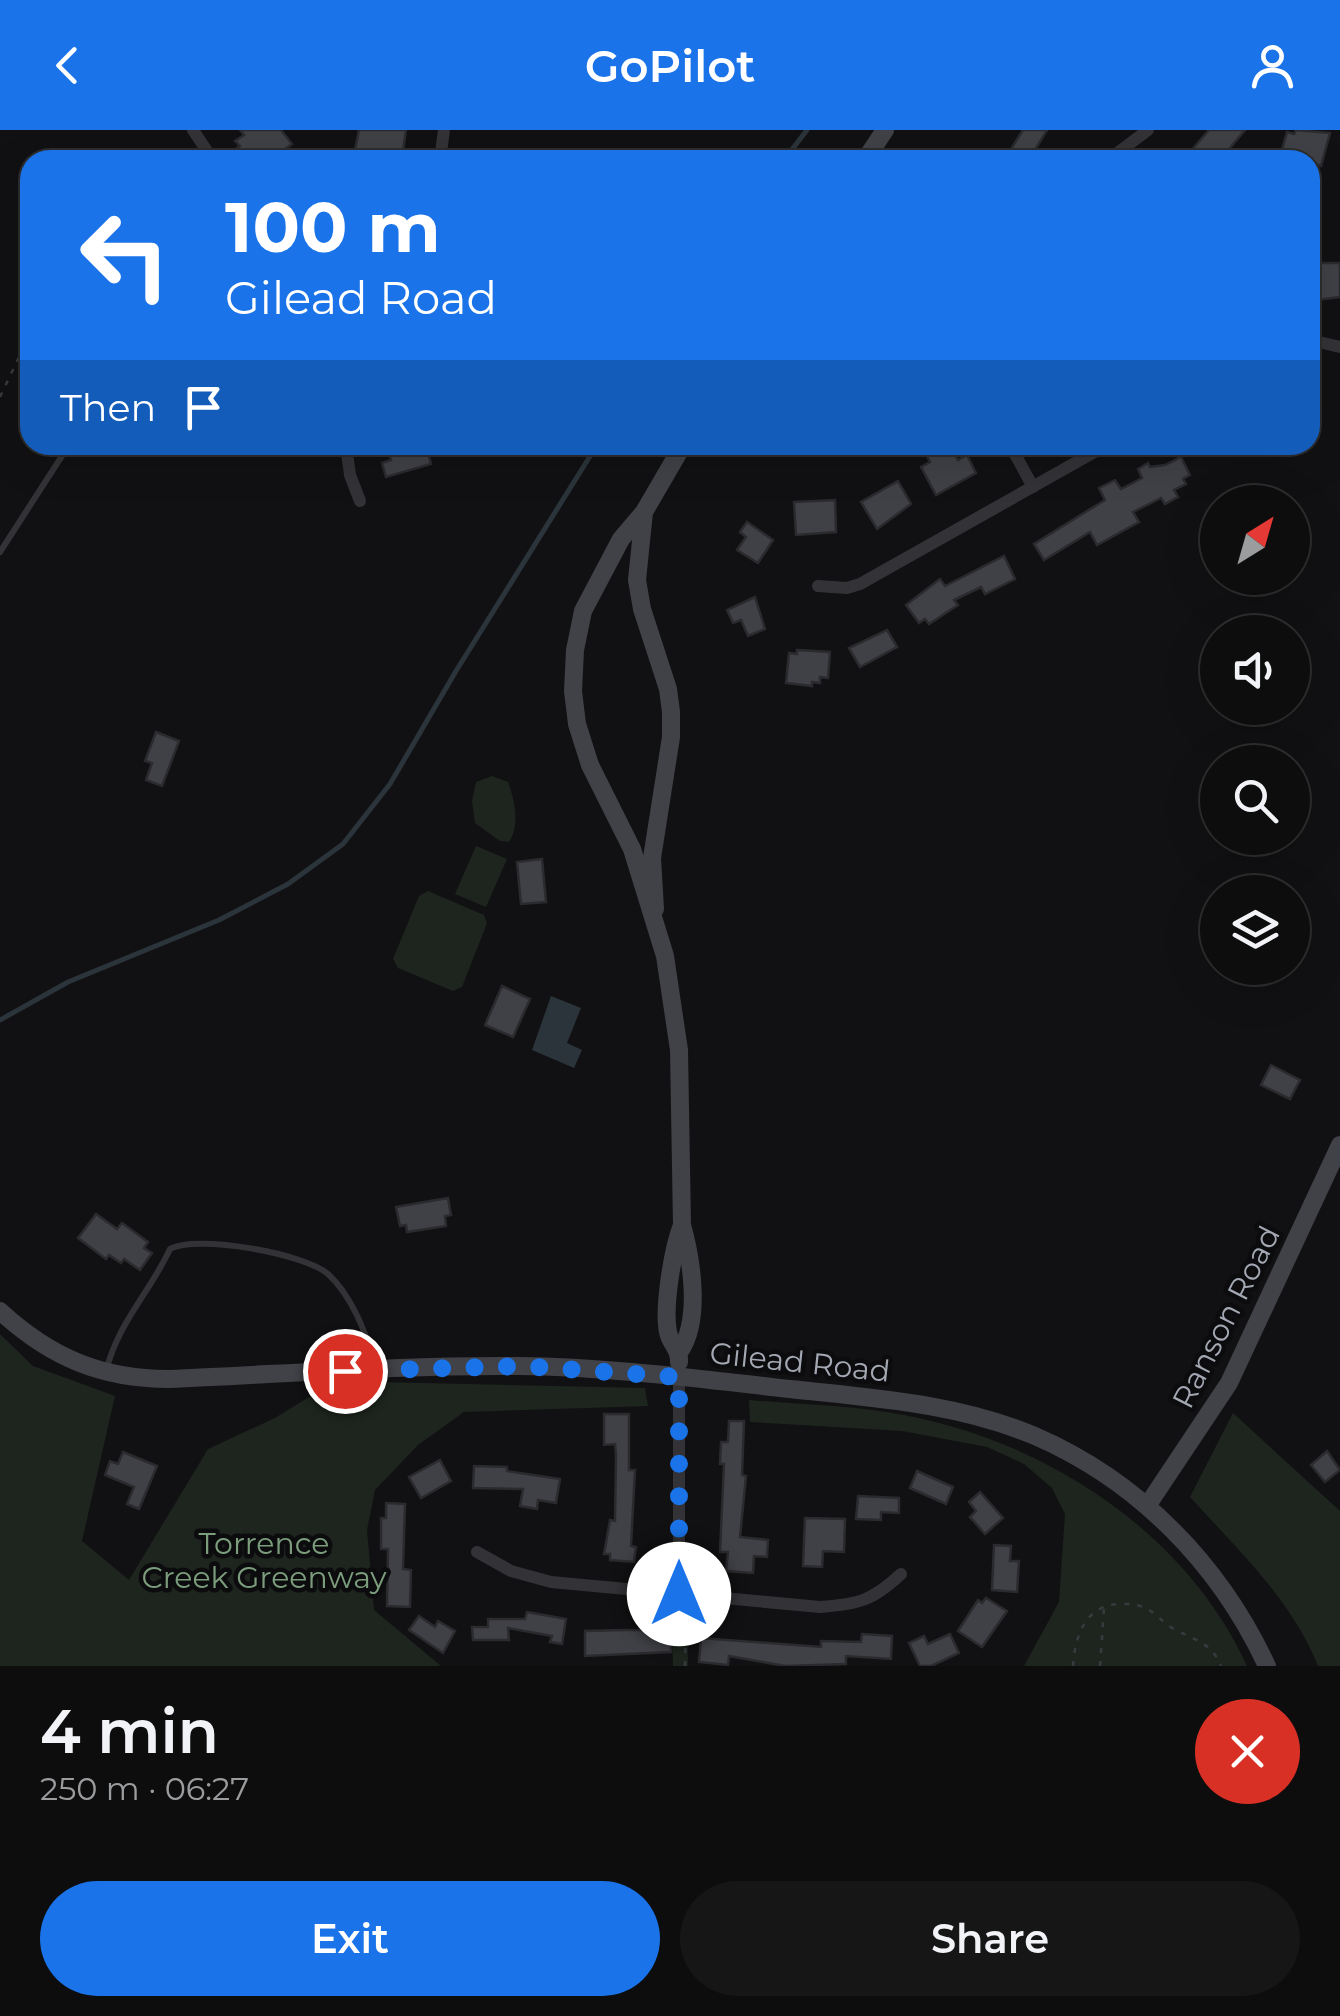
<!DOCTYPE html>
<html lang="en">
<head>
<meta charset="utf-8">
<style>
	:root { --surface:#0d0d0e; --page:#161617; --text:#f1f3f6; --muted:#9a9c9e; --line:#2d2d2e; --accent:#1a73e8 }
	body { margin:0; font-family:Montserrat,sans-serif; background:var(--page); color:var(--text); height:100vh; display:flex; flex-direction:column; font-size:38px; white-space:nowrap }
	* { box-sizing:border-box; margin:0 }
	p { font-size:32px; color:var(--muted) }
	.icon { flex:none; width:55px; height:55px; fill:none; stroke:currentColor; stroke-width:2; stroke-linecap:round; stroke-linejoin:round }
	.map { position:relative; height:1536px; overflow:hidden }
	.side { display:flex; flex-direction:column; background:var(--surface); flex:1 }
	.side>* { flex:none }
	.top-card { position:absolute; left:20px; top:20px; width:1300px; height:305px; border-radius:30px; box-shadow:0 10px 40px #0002,0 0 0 2px var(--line); background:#1a73e8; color:#fff; overflow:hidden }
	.needle { width:65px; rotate:37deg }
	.controls { position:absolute; left:1200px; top:355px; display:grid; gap:20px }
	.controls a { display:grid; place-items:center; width:110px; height:110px; border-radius:50%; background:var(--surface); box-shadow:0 10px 40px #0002,0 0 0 2px var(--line); font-size:50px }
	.pin { position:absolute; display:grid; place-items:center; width:85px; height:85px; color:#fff; margin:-42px; border:5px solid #fff; border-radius:50%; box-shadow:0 2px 10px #0007 }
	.me { position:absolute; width:110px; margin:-55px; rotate:0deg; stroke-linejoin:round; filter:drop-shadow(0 0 8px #0008) }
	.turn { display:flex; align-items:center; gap:35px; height:210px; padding:0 40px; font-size:45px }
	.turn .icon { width:130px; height:130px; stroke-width:2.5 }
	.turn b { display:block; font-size:70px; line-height:85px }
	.then { display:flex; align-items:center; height:95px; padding:0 40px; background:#0003; gap:20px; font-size:38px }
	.round { display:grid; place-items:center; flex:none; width:105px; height:105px; border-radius:52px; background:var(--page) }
	.head { display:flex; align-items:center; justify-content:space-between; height:170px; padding:0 40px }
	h1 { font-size:60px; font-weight:600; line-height:75px }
	.primary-button { display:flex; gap:20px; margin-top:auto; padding:20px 40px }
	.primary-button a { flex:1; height:115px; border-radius:60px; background:var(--accent); color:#fff; font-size:40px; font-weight:600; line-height:115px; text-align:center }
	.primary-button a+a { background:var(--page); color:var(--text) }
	header { display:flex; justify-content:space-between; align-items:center; height:130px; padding:0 40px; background:var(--accent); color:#fff; font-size:45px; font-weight:600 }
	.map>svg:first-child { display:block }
	.green { fill:#1e251e }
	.water { fill:#2b343a }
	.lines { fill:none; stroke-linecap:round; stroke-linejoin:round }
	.stream { stroke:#2b343a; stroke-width:5 }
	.building { fill:#404146; stroke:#2b2b2f; stroke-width:2.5 }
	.path { stroke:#393a3e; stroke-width:2.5; stroke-dasharray:5 8; stroke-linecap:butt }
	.lane { stroke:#333337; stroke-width:6 }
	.street { stroke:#333337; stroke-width:12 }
	.secondary { stroke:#414247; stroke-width:18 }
	.route { stroke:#1a73e8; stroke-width:18; stroke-dasharray:0 32.4 }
	.labels { text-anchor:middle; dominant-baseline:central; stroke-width:9; stroke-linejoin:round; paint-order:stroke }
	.street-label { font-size:30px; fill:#a3a8b3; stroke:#0c0c0e }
	.park-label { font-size:30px; fill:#7b9d7c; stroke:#0c0c0e }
</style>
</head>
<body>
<header><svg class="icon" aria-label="back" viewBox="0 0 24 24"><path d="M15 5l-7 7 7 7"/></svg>GoPilot<svg class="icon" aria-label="person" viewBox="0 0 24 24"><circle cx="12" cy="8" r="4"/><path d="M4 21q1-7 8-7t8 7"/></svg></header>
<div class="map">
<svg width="1340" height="1536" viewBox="0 0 1340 1536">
	<rect width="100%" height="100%" fill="#111113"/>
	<g class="green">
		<path d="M492 646 508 652C515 671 520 695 509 712L500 711 475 693 472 671 476 652Z"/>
		<polygon points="476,716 507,729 486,777 455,764"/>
		<polygon points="428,761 484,785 487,793 462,857 453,861 398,838 393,829 419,766"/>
		<polygon points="0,1204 33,1236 115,1266 82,1411 129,1450 208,1319 275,1288 335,1251 645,1258 648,1276 464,1282 418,1315 375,1360 367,1400 374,1480 441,1536 0,1536"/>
		<path d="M749 1270C794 1274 841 1275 886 1282 1034 1304 1184 1397 1247 1536H1024L1059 1472 1065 1384 1052 1358 1024 1334 987 1317 902 1301 750 1292Z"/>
		<path d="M1233 1283 1340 1381V1536H1318C1292 1470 1237 1419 1190 1367Z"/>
		<polygon points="671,1472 687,1474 688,1536 673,1536"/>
	</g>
	<polygon class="water" points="551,866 581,878 567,913 582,920 574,938 532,920"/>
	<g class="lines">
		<g class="stream">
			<polyline points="784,30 807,0"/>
			<polyline points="0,890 68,852 219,790 288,754 343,714 390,654 456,541 597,315"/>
		</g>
	</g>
	<g class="building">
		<polygon points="240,0 281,0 292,14 270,30 244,30 236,19 240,16 235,11 244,5"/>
		<polygon points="359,0 406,0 402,28 355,20"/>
		<polygon points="1023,0 1047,0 1029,30 1011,19"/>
		<polygon points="1209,0 1245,0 1220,30 1183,30"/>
		<polygon points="1296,0 1330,3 1321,36 1281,23 1287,2 1294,4"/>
		<polygon points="1310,133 1340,133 1340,167 1310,171"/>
		<polygon points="396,315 426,315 431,334 386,347 382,333 391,330 388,317"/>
		<polygon points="943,318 946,322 952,319 958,330 967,325 976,343 936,365 921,337 930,332 927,326"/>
		<polygon points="1181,327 1190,345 1183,349 1186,354 1174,360 1178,367 1165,374 1161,368 1133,382 1139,392 1097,415 1090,402 1044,430 1034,414 1105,370 1099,358 1115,350 1121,359 1142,348 1138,339 1148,333 1150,337 1165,335"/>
		<polygon points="898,351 911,374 877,399 861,372"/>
		<polygon points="835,370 836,402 796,405 794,372"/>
		<polygon points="747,392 773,410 758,433 737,420 746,407 740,402"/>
		<polygon points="1004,426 1015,449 985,464 981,457 954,470 958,475 929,494 925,489 919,493 906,475 940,449 945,456"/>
		<polygon points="755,467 765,499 748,506 741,490 733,493 727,480"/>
		<polygon points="887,500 897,517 860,537 849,518"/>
		<polygon points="797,520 830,522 828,548 820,547 820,553 812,552 812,556 786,553 789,523 797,524"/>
		<polygon points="156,602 179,611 162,656 146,650 152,633 145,631"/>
		<polygon points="542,729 546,772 521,774 517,732"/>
		<polygon points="502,856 530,869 513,907 485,895"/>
		<polygon points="1271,935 1300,950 1290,969 1261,955"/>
		<polygon points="448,1068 451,1085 445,1086 446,1096 407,1102 406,1095 400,1096 396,1077"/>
		<polygon points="96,1084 117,1099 122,1093 148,1112 144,1118 152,1123 140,1140 124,1129 121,1133 109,1125 106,1129 78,1108"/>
		<polygon points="604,1284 629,1284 629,1340 635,1340 631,1416 636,1417 634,1432 610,1430 610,1424 604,1424 610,1390 615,1391 616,1325 615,1314 604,1315"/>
		<polygon points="729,1291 744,1291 742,1345 746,1346 740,1407 768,1410 767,1427 754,1426 753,1443 726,1441 728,1422 720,1422 724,1334 720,1334 721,1312 728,1312"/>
		<polygon points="1327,1321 1340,1340 1325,1352 1311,1335"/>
		<polygon points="123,1322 157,1336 139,1379 127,1374 134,1357 105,1345 110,1331 118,1334"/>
		<polygon points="440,1330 451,1351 421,1368 409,1347"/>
		<polygon points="474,1336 507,1337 507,1341 560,1349 556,1373 538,1370 537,1379 520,1376 523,1359 473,1358"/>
		<polygon points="917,1341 953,1357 946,1374 910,1358"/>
		<polygon points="980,1362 1003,1388 985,1404 970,1387 976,1381 969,1372"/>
		<polygon points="858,1366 899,1368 899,1383 881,1382 881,1390 856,1389"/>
		<polygon points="386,1373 405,1374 403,1439 411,1440 410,1477 387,1476 388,1419 381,1419 381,1388 386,1388"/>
		<polygon points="805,1388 845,1389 844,1422 823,1421 822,1437 803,1436"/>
		<polygon points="994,1415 1011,1416 1010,1431 1019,1431 1017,1462 992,1460"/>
		<polygon points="986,1468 1007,1481 982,1517 958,1501 978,1470 982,1473"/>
		<polygon points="527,1482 566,1489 562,1514 550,1512 552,1506 508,1498 509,1510 473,1510 472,1497 488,1497 488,1489 525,1489"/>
		<polygon points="419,1486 435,1497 438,1491 455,1501 443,1523 409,1500"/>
		<polygon points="626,1500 671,1500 671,1522 585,1526 585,1501"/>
		<polygon points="862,1504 892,1506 891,1529 846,1526 846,1534 785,1536 729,1526 728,1535 699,1532 701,1508 821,1517 821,1511 861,1512"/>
		<polygon points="950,1504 959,1523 931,1536 920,1536 909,1513 924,1506 928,1514"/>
	</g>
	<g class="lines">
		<g class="path">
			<polyline points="0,267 30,204"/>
			<polyline points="685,1536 686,1478"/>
			<path d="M1073 1536C1075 1506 1085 1476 1118 1474 1129 1474 1140 1474 1149 1480 1158 1485 1164 1494 1174 1499 1195 1510 1212 1513 1221 1536"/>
			<polyline points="1100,1536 1104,1478"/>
		</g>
		<g class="lane">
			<polyline points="0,422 69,315"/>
			<path d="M106 1241C119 1191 149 1164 170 1119 197 1104 306 1124 328 1144 353 1167 365 1203 376 1234"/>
		</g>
		<g class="street">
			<polyline points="193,0 213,30"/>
			<polyline points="440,30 444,0"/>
			<polyline points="1108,30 1148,0"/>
			<polyline points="1310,210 1340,217"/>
			<polyline points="346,315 350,345 360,371"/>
			<polyline points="1010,315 1033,357"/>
			<polyline points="818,456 847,458 860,454 1107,315"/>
			<polyline points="679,1247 679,1464"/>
			<path d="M477 1422 511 1441 551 1452 820 1477C859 1474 872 1471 901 1444"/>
		</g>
		<g class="secondary">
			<polyline points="865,30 885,0"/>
			<polyline points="644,382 637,450 642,479 668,559 671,582 671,607 652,728 655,779"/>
			<path d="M0 1181C50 1227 101 1249 169 1249 285 1244 402 1235 518 1236 609 1237 700 1249 790 1259 873 1268 957 1273 1035 1306 1139 1351 1220 1435 1267 1536"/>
			<path d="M680 1221C701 1190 692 1131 682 1095L679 920 665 826 632 719 590 635 577 594 573 561 575 520 583 481 621 409 644 382 683 315"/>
			<path d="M679 1232C680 1218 670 1214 668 1202 663 1177 673 1118 682 1095"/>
			<polyline points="1147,1376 1229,1253 1340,1015"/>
		</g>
	</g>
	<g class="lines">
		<polyline class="route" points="345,1241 522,1236 679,1247 679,1464"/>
	</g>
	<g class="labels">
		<g class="street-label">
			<text transform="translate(1226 1187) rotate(-63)">Ranson Road</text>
			<text transform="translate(800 1232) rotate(6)">Gilead Road</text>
		</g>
		<g class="park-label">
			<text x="264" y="1413">Torrence<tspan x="264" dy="34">Creek Greenway</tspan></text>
		</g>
	</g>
</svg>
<div class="controls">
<a><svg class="needle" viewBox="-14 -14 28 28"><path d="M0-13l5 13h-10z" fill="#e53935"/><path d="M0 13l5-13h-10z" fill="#9a9c9e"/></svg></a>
<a><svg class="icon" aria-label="sound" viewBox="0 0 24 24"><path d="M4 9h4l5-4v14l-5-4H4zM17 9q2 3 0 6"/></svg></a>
<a><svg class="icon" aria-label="search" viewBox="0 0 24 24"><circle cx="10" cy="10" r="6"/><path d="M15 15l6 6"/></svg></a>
<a><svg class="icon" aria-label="layers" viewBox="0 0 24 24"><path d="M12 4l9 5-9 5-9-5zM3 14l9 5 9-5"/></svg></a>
</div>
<div class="pin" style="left:345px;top:1241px;background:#d93025"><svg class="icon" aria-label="arrive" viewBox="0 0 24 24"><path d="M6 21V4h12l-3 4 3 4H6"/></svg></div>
<svg class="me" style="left:679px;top:1464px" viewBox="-20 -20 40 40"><circle r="19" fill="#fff"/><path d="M0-13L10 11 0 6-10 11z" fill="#1a73e8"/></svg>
<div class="top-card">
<div class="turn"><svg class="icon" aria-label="left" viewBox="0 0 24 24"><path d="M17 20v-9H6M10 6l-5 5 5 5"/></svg><div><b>100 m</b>Gilead Road</div></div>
<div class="then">Then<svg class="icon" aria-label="arrive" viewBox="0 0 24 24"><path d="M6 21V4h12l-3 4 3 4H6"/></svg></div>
</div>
</div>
<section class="side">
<div class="head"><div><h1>4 min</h1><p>250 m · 06:27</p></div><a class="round" style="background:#d93025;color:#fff"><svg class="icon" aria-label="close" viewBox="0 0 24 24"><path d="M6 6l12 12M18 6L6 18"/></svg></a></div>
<div class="primary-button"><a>Exit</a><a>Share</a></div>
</section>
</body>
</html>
